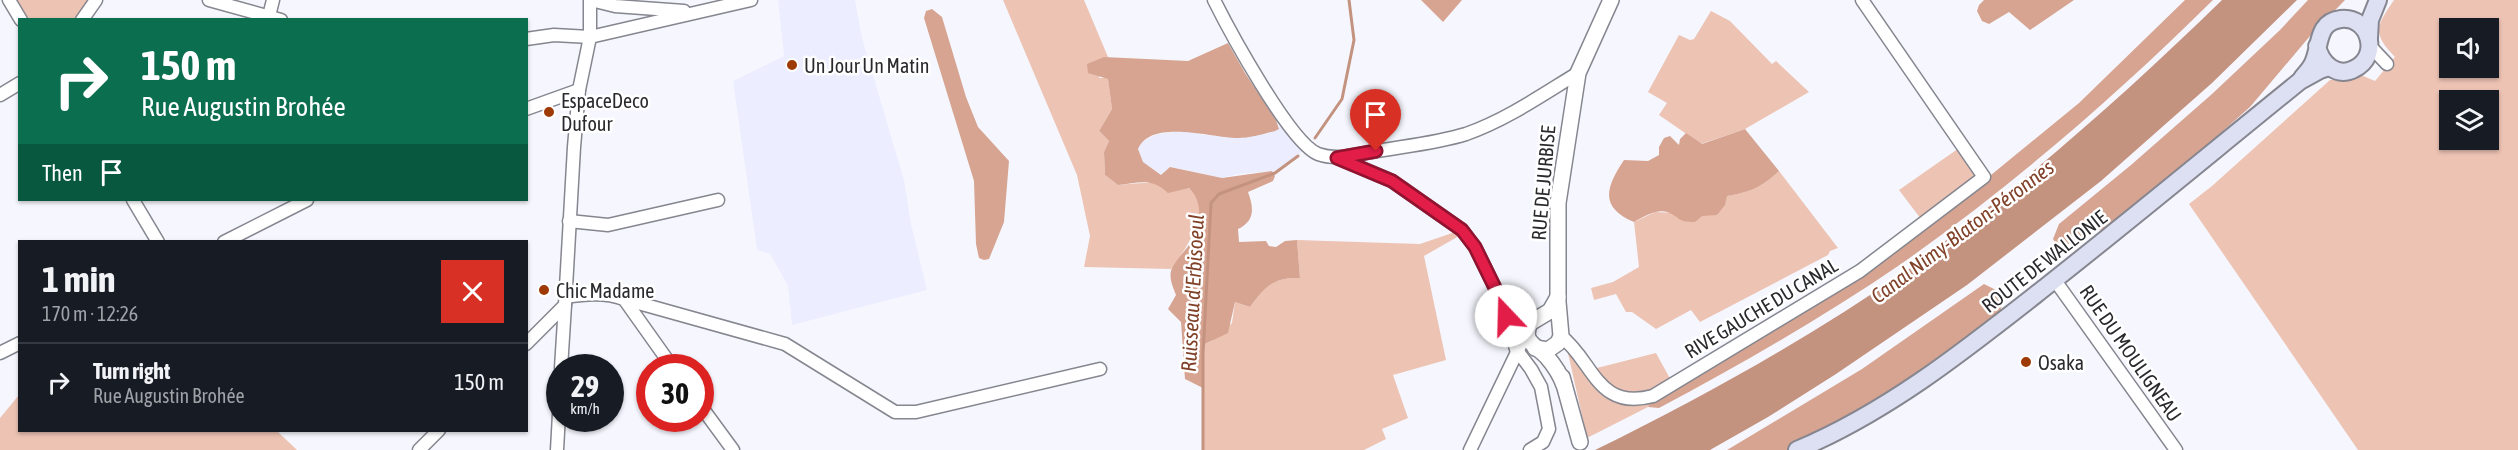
<!DOCTYPE html>
<html lang="en">
<head>
<meta charset="utf-8">
<style>
	:root { --surface:#171b24; --page:#242831; --text:#f1f3f6; --muted:#9ea1a6; --line:#363941 }
	body { margin:0; font-family:"Asap Condensed",sans-serif; background:var(--page); color:var(--text); height:100vh; display:flex; flex-direction:column; font-size:22px; white-space:nowrap }
	* { box-sizing:border-box; margin:0 }
	p { font-size:20px; color:var(--muted) }
	.icon { flex:none; width:33px; height:33px; fill:none; stroke:currentColor; stroke-width:2; stroke-linecap:round; stroke-linejoin:round }
	.map { position:relative; flex:1; overflow:hidden }
	.details { position:absolute; left:18px; top:240px; width:510px; height:192px; display:flex; flex-direction:column; background:var(--surface); border-radius:0px; box-shadow:0 2px 4px #0004 }
	.details>* { flex:none }
	.banner { position:absolute; left:18px; top:18px; width:510px; height:183px; border-radius:0px; box-shadow:0 2px 4px #0004; background:#0b6e4f; color:#fff; overflow:hidden }
	.buttons { position:absolute; left:2439px; top:18px; display:grid; gap:12px }
	.buttons a { display:grid; place-items:center; width:60px; height:60px; border-radius:0px; background:var(--surface); box-shadow:0 2px 4px #0004; font-size:30px }
	.speed { position:absolute; left:546px; top:354px; display:flex; gap:12px; font-size:30px; font-weight:700; text-align:center }
	.speed>* { display:grid; place-content:center; width:78px; height:78px; border-radius:50%; background:var(--surface); box-shadow:0 2px 4px #0004; line-height:1 }
	.speed small { font-size:15px; font-weight:400 }
	.speed .limit { border:9px solid #d22; background:#fff; color:#111 }
	.pin { position:absolute; display:grid; place-items:center; width:51px; height:51px; color:#fff; margin:-62px -26px; border-radius:50% 50% 50% 0; rotate:-45deg; box-shadow:0 0 6px #0007 }
	.pin .icon { rotate:45deg }
	.me { position:absolute; width:66px; margin:-33px; rotate:339deg; stroke-linejoin:round; filter:drop-shadow(0 0 4px #0008) }
	.turn { display:flex; align-items:center; gap:21px; height:126px; padding:0 24px; font-size:27px }
	.turn .icon { width:78px; height:78px; stroke-width:2.5 }
	.turn b { display:block; font-size:42px; line-height:51px }
	.then { display:flex; align-items:center; height:57px; padding:0 24px; background:#0003; gap:12px; font-size:22px }
	.round { display:grid; place-items:center; flex:none; width:63px; height:63px; border-radius:0px; background:var(--page) }
	.headline { display:flex; align-items:center; justify-content:space-between; height:102px; padding:0 24px }
	h1 { font-size:36px; font-weight:700; line-height:45px }
	ul { padding:0; list-style:none }
	li { display:flex; align-items:center; gap:18px; height:78px; padding:0 24px; border-top:2px solid var(--line) }
	li div { flex:1 }
	li b { display:block; font-size:22px }
	li em { font-style:normal }
	.map>svg:first-child { display:block }
	.built { fill:#eceeff }
	.green { fill:#edc3b3; fill-rule:evenodd }
	.forest { fill:#d6a490 }
	.water { fill:#c49380 }
	.lines { fill:none; stroke-linecap:round; stroke-linejoin:round }
	.stream { stroke:#c49380; stroke-width:3 }
	.minor-casing { stroke:#85868f; stroke-width:15 }
	.tertiary-casing { stroke:#85868f; stroke-width:18 }
	.secondary-casing { stroke:#85868f; stroke-width:20 }
	.minor { stroke:#fff; stroke-width:12 }
	.tertiary { stroke:#fff; stroke-width:15 }
	.secondary { stroke:#dddff3; stroke-width:16 }
	.route-casing { stroke:#92132f; stroke-width:15 }
	.route { stroke:#e11d48; stroke-width:10 }
	.poi-dot { fill:#9e3a05; stroke:#fff; stroke-width:2 }
	.labels { text-anchor:middle; dominant-baseline:central; stroke-width:5; stroke-linejoin:round; paint-order:stroke }
	.poi-label { font-size:20px; fill:#2a2a2e; stroke:#fff; text-anchor:start }
	.street-label { font-size:20px; fill:#2a2a2e; stroke:#fff }
	.water-label { font-size:21px; font-style:italic; fill:#814128; stroke:#fff }
</style>
</head>
<body>
<div class="map">
<svg width="2518" height="450" viewBox="0 0 2518 450">
	<rect width="100%" height="100%" fill="#f6f7fe"/>
	<g class="built">
		<polygon points="778,0 855,0 862,38 904,180 911,224 927,290 792,325 788,286 770,254 757,250 733,81 784,56"/>
		<polygon points="1286,119 1308,145 1292,161 1275,173 1272,171 1238,174 1222,178 1171,167 1161,175 1143,162 1138,149 1141,142 1155,135 1183,130 1204,135 1240,138 1275,131"/>
	</g>
	<g class="green">
		<polygon points="17,0 89,0 74,20 29,19"/>
		<path d="M1003 0H1084L1108 57H1104L1099 78H1108L1112 109 1099 131 1109 141 1104 152 1105 175 1118 185C1139 183 1168 180 1188 188 1220 200 1183 254 1171 269L1084 267 1090 236 1077 175Z"/>
		<path d="M2394 0H2518V450H2358L2189 204 2212 186 2330 80H2347L2361 75 2375 81 2395 57C2371 33 2377 25 2394 0ZM2450 28H2488V68H2450ZM2450 100H2488V140H2450Z"/>
		<polygon points="1711,11 1730,21 1772,64 1776,61 1809,92 1745,129 1701,144 1659,115 1667,103 1648,92 1679,35 1690,40 1694,39"/>
		<polygon points="1962,146 1984,177 1924,223 1899,190"/>
		<path d="M1779 171 1838 248 1830 251 1828 255 1700 322 1691 310 1656 329 1632 312H1626L1616 294 1594 300 1591 288 1613 282 1639 267 1634 222 1655 212 1717 215 1726 196C1750 192 1761 188 1779 171Z"/>
		<path d="M1455 232 1459 236 1424 256 1446 360 1393 375 1408 418 1382 429 1386 439 1364 450H1203V345L1212 341 1232 323 1235 302 1250 307C1267 285 1271 278 1300 278L1297 240 1420 244Z"/>
		<polygon points="1577,351 1589,370 1656,353 1673,384 1653,396 1648,407 1587,438 1568,353"/>
		<polygon points="19,395 20,430 277,431 297,450 0,450 0,418"/>
	</g>
	<g class="forest">
		<polygon points="1421,0 1462,0 1443,22"/>
		<polygon points="1984,0 2074,0 2030,30 2009,12 1989,24 1982,21 1977,11 1979,5"/>
		<path d="M2185 0H2213C2116 96 2012 186 1901 264 1824 317 1741 364 1659 408L1648 407 1653 396 1860 271 1984 177 1991 175 2079 103Z"/>
		<polygon points="2308,0 2345,0 2310,36 2250,107 2162,185 2102,230 2091,229 2060,250 2053,239 2059,224 2131,165 2212,94 2280,30"/>
		<polygon points="932,9 942,17 966,97 978,127 1009,161 1004,222 989,259 984,260 979,258 976,244 974,181 924,18 926,11"/>
		<path d="M1228 43 1245 73 1276 120 1279 129 1275 131C1263 134 1250 138 1238 138 1212 138 1151 118 1138 149L1143 162 1161 175 1170 167 1222 178 1272 171 1275 176 1273 181 1248 192C1254 208 1255 221 1238 229L1239 242 1266 241 1269 246 1276 247 1285 241 1297 240 1300 278C1272 278 1267 285 1250 307L1235 302 1228 333 1203 345V388L1185 379 1181 322 1168 309 1176 295C1173 287 1168 277 1172 268 1176 260 1184 252 1189 245 1200 227 1205 203 1189 188L1168 193C1152 177 1138 183 1118 185L1105 175 1104 152 1109 141 1099 131 1112 109 1108 79 1088 73 1087 64 1104 57 1188 61Z"/>
		<path d="M1745 129 1779 171C1761 188 1750 192 1727 196L1725 205 1717 215 1702 216 1695 222C1676 222 1681 217 1667 212 1656 209 1643 217 1634 222 1599 207 1606 187 1624 160L1648 161 1659 155V147L1664 138 1670 136 1679 145 1680 139 1686 133 1702 144Z"/>
		<polygon points="1984,284 1998,291 2002,306 1994,327 1797,450 1727,450 1862,369"/>
	</g>
	<path class="water" d="M2222 0H2297L2212 83 2101 181 1967 285 1836 374 1768 417 1710 450H1595C1704 397 1810 337 1909 269 1928 256 1945 241 1963 227 2054 157 2139 81 2222 0Z"/>
	<g class="lines">
		<g class="stream">
			<polyline points="1315,138 1342,99 1354,40 1349,0"/>
			<polyline points="1203,450 1203,354 1211,203 1219,194 1275,173 1298,156"/>
		</g>
		<g class="minor-casing">
			<g id="minor">
				<polyline points="9,0 21,20"/>
				<polyline points="209,0 281,20"/>
				<polyline points="591,0 615,6 684,11"/>
				<path d="M1214 0C1229 30 1290 143 1318 154 1337 161 1357 154 1377 151 1406 146 1437 143 1466 134 1506 120 1542 95 1578 73"/>
				<polyline points="269,16 273,0"/>
				<polyline points="82,20 96,0"/>
				<polyline points="526,39 554,35 590,37 751,0"/>
				<polyline points="2370,46 2387,64"/>
				<polyline points="0,95 20,83"/>
				<polyline points="526,109 579,90"/>
				<polyline points="1338,158 1392,181 1462,230 1475,247 1501,300 1516,349 1531,369 1541,387 1549,429 1543,442 1530,450"/>
				<polyline points="133,200 158,242"/>
				<polyline points="569,221 608,225 718,200"/>
				<polyline points="224,242 307,200"/>
				<polyline points="2054,279 2176,450"/>
				<path d="M565 297C585 294 605 292 624 299L673 368"/>
				<polyline points="624,299 785,344 895,412 916,412 1100,369"/>
				<polyline points="1503,303 1519,316 1534,319"/>
				<path d="M1561 336C1594 362 1597 411 1653 396L1860 271 1984 177 1862 0"/>
				<polyline points="526,344 565,305 574,147 579,90 590,37 590,0"/>
				<polyline points="0,353 20,343"/>
				<polyline points="561,368 565,305"/>
				<polyline points="700,405 733,450"/>
				<polyline points="419,450 439,430"/>
				<polyline points="557,450 560,396"/>
				<polyline points="1470,450 1520,346"/>
			</g>
		</g>
		<g class="tertiary-casing">
			<g id="tertiary">
				<path d="M1558 297 1550 311 1530 323C1521 342 1536 345 1547 357 1554 365 1560 374 1564 385"/>
				<polyline points="1535,348 1548,350 1558,343 1561,336 1558,302 1558,203 1578,73 1611,0"/>
				<polyline points="1562,377 1580,442"/>
			</g>
		</g>
		<g class="secondary-casing">
			<g id="secondary">
				<polyline points="2369,38 2370,20 2378,0"/>
				<path d="M2302 78C2306 73 2311 68 2313 63 2321 46 2316 22 2341 19 2370 16 2381 57 2354 69 2336 78 2321 63 2317 46"/>
				<path d="M1797 450C1890 411 1969 347 2048 285 2133 218 2216 149 2300 81L2320 70 2329 67"/>
			</g>
		</g>
		<use href="#minor" class="minor"/>
		<use href="#tertiary" class="tertiary"/>
		<use href="#secondary" class="secondary"/>
	</g>
	<g class="lines">
		<g class="route-casing">
			<polyline id="route" points="1376,151 1337,158 1392,181 1462,230 1475,247 1501,300 1506,316"/>
		</g>
		<use href="#route" class="route"/>
	</g>
	<g class="poi-dot">
		<circle cx="792" cy="65" r="6"/>
		<circle cx="549" cy="112" r="6"/>
		<circle cx="544" cy="290" r="6"/>
		<circle cx="2026" cy="362" r="6"/>
	</g>
	<g class="labels">
		<g class="poi-label">
			<text x="804" y="65">Un Jour Un Matin</text>
			<text x="561" y="100">EspaceDeco<tspan x="561" dy="23">Dufour</tspan></text>
			<text x="556" y="290">Chic Madame</text>
			<text x="2038" y="362">Osaka</text>
		</g>
		<g class="street-label">
			<text transform="translate(1543 183) rotate(-85)">RUE DE JURBISE</text>
			<text transform="translate(2044 261) rotate(-38)">ROUTE DE WALLONIE</text>
			<text transform="translate(1761 308) rotate(-31)">RIVE GAUCHE DU CANAL</text>
			<text transform="translate(2131 353) rotate(55)">RUE DU MOULIGNEAU</text>
		</g>
		<g class="water-label">
			<text transform="translate(1962 231) rotate(-37)">Canal Nimy-Blaton-Péronnes</text>
			<text transform="translate(1192 293) rotate(-87)">Ruisseau d'Erbisoeul</text>
		</g>
	</g>
</svg>
<div class="buttons">
<a><svg class="icon" aria-label="sound" viewBox="0 0 24 24"><path d="M4 9h4l5-4v14l-5-4H4zM17 9q2 3 0 6"/></svg></a>
<a><svg class="icon" aria-label="layers" viewBox="0 0 24 24"><path d="M12 4l9 5-9 5-9-5zM3 14l9 5 9-5"/></svg></a>
</div>
<div class="speed"><div>29<small>km/h</small></div><div class="limit">30</div></div>
<div class="pin" style="left:1376px;top:151px;background:#d93025"><svg class="icon" aria-label="arrive" viewBox="0 0 24 24"><path d="M6 21V4h12l-3 4 3 4H6"/></svg></div>
<svg class="me" style="left:1506px;top:316px" viewBox="-20 -20 40 40"><circle r="19" fill="#fff"/><path d="M0-13L10 11 0 6-10 11z" fill="#e11d48"/></svg>
<div class="banner">
<div class="turn"><svg class="icon" aria-label="right" viewBox="0 0 24 24"><path d="M7 20v-9h11M14 6l5 5-5 5"/></svg><div><b>150 m</b>Rue Augustin Brohée</div></div>
<div class="then">Then<svg class="icon" aria-label="arrive" viewBox="0 0 24 24"><path d="M6 21V4h12l-3 4 3 4H6"/></svg></div>
</div>
<section class="details">
<div class="headline"><div><h1>1 min</h1><p>170 m · 12:26</p></div><a class="round" style="background:#d93025;color:#fff"><svg class="icon" aria-label="close" viewBox="0 0 24 24"><path d="M6 6l12 12M18 6L6 18"/></svg></a></div>
<ul>
<li><svg class="icon" aria-label="right" viewBox="0 0 24 24"><path d="M7 20v-9h11M14 6l5 5-5 5"/></svg><div><b>Turn right</b><p>Rue Augustin Brohée</p></div><em>150 m</em></li>
</ul>
</section>
</div>
</body>
</html>
